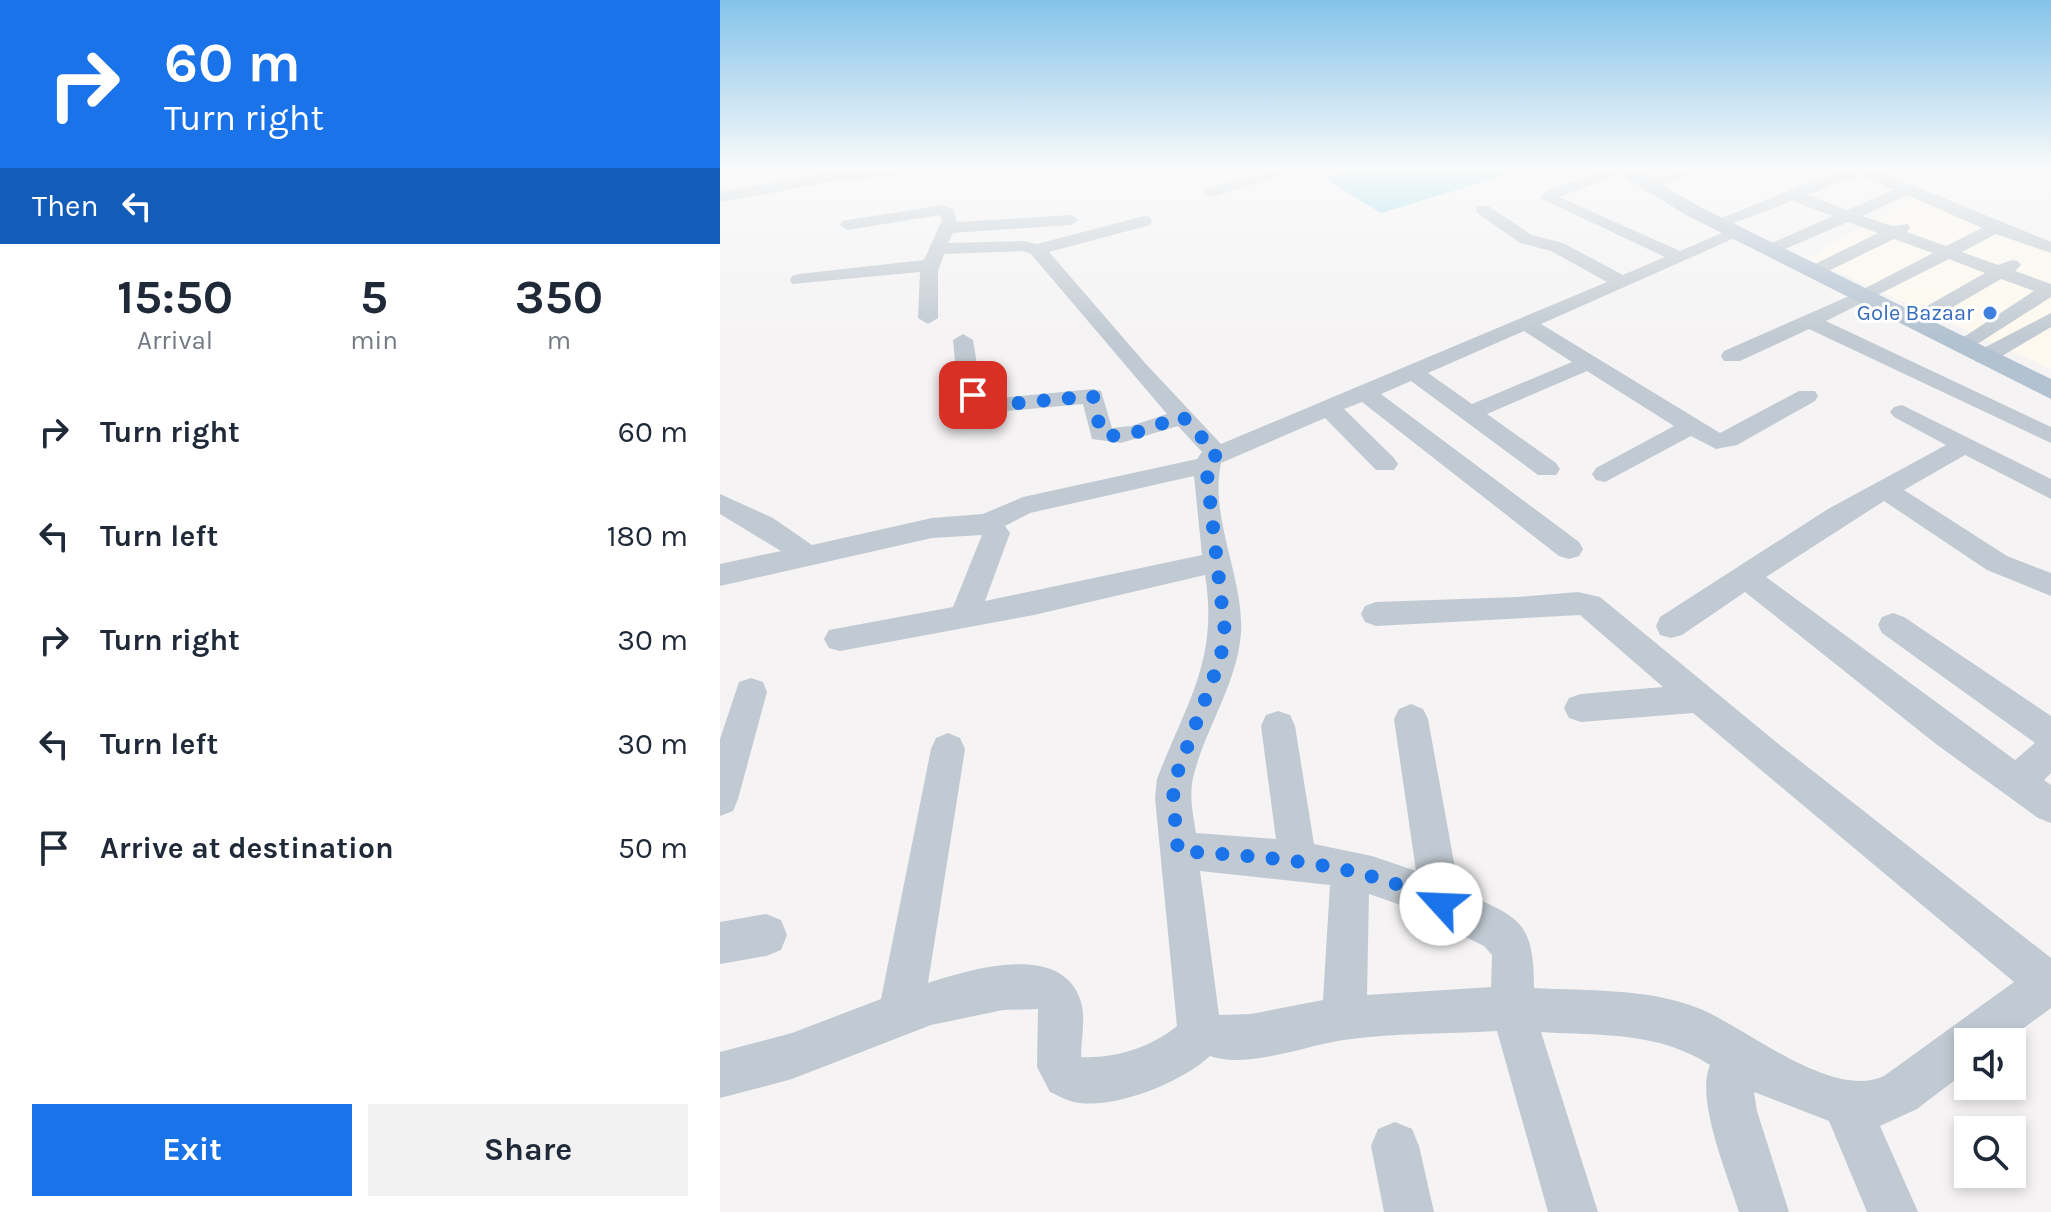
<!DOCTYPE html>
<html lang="en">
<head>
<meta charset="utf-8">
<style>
	:root { --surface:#fff; --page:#f2f2f3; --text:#1f2937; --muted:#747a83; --accent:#1a73e8 }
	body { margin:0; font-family:Karla,sans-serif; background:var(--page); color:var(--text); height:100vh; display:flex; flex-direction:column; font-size:30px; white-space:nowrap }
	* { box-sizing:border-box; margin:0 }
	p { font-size:26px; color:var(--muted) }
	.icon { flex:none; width:44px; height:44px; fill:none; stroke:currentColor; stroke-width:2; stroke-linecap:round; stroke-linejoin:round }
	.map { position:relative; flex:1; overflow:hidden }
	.sheet { display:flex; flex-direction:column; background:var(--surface); width:720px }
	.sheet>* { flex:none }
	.guide { background:#1a73e8; color:#fff; overflow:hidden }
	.buttons { position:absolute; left:1234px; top:1028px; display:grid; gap:16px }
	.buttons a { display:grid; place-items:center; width:72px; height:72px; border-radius:0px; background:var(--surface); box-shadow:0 4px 12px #0003; font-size:40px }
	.pin { position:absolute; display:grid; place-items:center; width:68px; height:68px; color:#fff; margin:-34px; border-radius:16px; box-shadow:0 4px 12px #0006 }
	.me { position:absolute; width:88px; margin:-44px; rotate:295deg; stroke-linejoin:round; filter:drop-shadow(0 0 6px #0008) }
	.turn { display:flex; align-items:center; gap:28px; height:168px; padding:0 32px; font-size:36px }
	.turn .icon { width:104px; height:104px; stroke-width:2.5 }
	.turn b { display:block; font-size:56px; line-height:68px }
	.then { display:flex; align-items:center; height:76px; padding:0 32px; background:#0003; gap:16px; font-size:30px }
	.eta { display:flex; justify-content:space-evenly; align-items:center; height:136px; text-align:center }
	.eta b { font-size:48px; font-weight:700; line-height:56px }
	.cta { display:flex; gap:16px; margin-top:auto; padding:16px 32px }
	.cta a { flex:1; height:92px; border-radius:0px; background:var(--accent); color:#fff; font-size:32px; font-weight:700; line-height:92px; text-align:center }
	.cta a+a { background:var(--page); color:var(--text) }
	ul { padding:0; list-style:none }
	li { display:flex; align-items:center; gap:24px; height:104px; padding:0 32px }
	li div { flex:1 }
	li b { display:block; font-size:30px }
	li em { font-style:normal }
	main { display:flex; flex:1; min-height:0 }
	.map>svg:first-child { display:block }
	.commercial { fill:#fdf9ef }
	.water { fill:#90daee }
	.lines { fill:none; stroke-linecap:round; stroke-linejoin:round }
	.minor { fill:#c1cad2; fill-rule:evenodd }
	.major { fill:#b3c2d1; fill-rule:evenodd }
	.route { stroke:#1a73e8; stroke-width:14; stroke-dasharray:0 25.2 }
	.shop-dot { fill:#3f7fe0; stroke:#fff; stroke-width:3 }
	.labels { text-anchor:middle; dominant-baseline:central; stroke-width:6; stroke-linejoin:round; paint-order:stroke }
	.far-shop-label { font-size:22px; fill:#366cbe; stroke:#fff; text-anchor:end }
</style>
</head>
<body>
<main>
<section class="sheet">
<div class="guide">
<div class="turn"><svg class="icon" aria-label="right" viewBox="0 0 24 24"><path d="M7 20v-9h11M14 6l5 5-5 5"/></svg><div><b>60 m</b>Turn right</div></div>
<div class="then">Then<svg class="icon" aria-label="left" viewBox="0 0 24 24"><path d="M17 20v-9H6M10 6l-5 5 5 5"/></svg></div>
</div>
<div class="eta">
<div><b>15:50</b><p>Arrival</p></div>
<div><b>5</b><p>min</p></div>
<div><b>350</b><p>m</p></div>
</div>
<ul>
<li><svg class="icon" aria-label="right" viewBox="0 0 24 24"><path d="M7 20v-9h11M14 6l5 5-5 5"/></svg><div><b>Turn right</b></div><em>60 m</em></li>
<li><svg class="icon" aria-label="left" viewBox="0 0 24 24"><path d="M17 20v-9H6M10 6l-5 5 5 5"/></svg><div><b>Turn left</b></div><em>180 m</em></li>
<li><svg class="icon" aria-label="right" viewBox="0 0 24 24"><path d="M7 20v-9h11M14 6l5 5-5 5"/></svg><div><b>Turn right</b></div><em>30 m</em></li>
<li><svg class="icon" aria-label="left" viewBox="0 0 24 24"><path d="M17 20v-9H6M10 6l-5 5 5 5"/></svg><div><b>Turn left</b></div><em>30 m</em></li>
<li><svg class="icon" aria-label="arrive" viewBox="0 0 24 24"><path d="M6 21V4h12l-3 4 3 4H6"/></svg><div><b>Arrive at destination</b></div><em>50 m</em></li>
</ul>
<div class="cta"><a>Exit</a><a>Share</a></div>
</section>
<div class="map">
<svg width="1331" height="1212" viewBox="0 0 1331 1212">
	<rect width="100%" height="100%" fill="#f5f3f3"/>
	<polygon class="commercial" points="1196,197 1331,245 1331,369 1087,258"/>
	<polygon class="water" points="639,167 812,167 661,213 602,177"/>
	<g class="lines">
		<g class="minor">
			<polygon points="167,167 231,167 224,171 116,181 0,202 0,192 116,171"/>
			<polygon points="568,167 593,167 490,197 482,192 484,189"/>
			<path d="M895 167 909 170 839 197 960 251 1011 229H1023L1026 233 821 324 1000 433 1079 391H1095L1098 396 1095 401 1017 445 996 449 971 436 885 482 876 480 872 474 876 468 954 426 867 371 767 414 836 463 840 469 836 475H818L691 381 661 394 859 542 863 549 859 556 849 559 839 556 642 402 624 409 674 458 678 464 674 470H656L605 418 501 463C489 518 524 577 521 633 517 685 485 728 473 778 469 796 473 815 476 833L556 839 541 726 546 715 558 711 570 715 575 726 594 844 652 856 696 871 674 719 679 709 691 704 703 709 708 719 739 890C797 918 814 917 814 988 868 991 927 988 978 1008 1024 1026 1112 1101 1164 1076L1294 982 973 713 861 722 849 718 844 708 849 698 861 694 943 687 860 615 656 626 645 622 641 614 645 606 656 602 797 597 858 592 880 597 1061 746 1331 958V1008L1285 1042H1248V1070L1197 1109 1160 1126 1198 1212H1147L1109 1121 1034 1092 1037 1111 1069 1212H1019C1008 1176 975 1099 990 1065 937 1031 882 1036 821 1032L878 1212H828L777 1031C726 1034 673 1033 623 1040 585 1046 527 1069 490 1056 462 1082 398 1108 360 1103 349 1102 339 1096 330 1092L317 1067 318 1009 283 1010 211 1025 72 1079 0 1098V1052L72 1033 161 999 211 749 216 738 228 733 240 738 245 749 208 983C251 969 343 941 361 1002 366 1020 361 1039 361 1057 394 1059 432 1047 457 1026L435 798 437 779C466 703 499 660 485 575L314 615 120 651 109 648 104 639 109 630 233 607 262 535 212 538 0 586V564L61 551 0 514V494L53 518 92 545 212 518 263 514 303 497 477 459 482 452 458 426 401 443 372 439 363 404 266 413C235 405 236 366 233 340L243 334 253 340 259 377 270 399 373 389 381 391 392 428 411 426 447 414 311 254 303 251 224 254 218 271V318L208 324 198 318 200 272 72 284 70 280 72 276 79 274 204 260 222 220 220 215 128 230 120 225 122 221 223 205 233 209 237 222 351 215 359 220 351 225 233 233 228 243 304 241 317 244 424 216 430 217 432 221 430 225 329 252 425 363 501 444 887 282 831 251 800 243 756 212V206H768L812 235 843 243 903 275 945 257 820 198 826 191ZM804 331 852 362 752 404 708 373ZM474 476 482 555 265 601 290 533 285 526 310 513ZM480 871 610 885 603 1000 531 1014 499 1015ZM649 894 678 904 764 946 772 955 771 987 647 995Z"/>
			<polygon points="972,167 995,167 927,191 919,186"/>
			<path d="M1128 167H1148L1331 242V253L1276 234 1242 252 1278 265 1292 260 1298 261 1301 265 1295 271 1331 284V297L1248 350 1241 352 1230 346 1314 291 1281 279 1200 326H1186L1183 322 1186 318 1265 273 1229 259 1106 321 1331 427V443L1089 329 1020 361H1004L1001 356 1004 351 1136 293 1213 253 1174 239 1094 278 1087 276 1085 272 1087 268 1158 233 1128 222 1051 255 1045 254 1042 250 1045 246 1113 216 1072 201 1003 227 997 228 989 223ZM1141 175 1174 190 1127 210 1087 195ZM1187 195 1262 228 1226 246 1187 232 1190 228 1188 224 1172 226 1142 216Z"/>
			<polygon points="1331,313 1331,327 1272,362 1256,362 1253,357 1256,352"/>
			<polygon points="1182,405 1331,479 1331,499 1245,455 1184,490 1287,556 1331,573 1331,596 1267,570 1164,501 1046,577 1295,760 1315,743 1162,633 1158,625 1162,617 1173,613 1184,617 1331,716 1331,773 1324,780 1331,785 1331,823 1318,818 1216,744 1025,592 962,635 951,638 940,635 936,626 940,617 1108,509 1226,445 1174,417 1170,412 1174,407"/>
			<polygon points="31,678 43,682 47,692 18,799 13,811 0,816 0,739 19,682"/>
			<polygon points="46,914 61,920 67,935 61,950 46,956 0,964 0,922"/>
			<polygon points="675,1122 692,1129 699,1146 714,1212 664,1212 651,1146 658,1129"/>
		</g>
		<polygon class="major" points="889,167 912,167 980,207 1331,379 1331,399 966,215"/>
	</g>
	<linearGradient id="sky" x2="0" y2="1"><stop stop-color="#85c3ea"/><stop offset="0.5" stop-color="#fafafa"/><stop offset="1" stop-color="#fafafa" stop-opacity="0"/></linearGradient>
	<rect width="1331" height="337" fill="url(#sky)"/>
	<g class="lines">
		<path class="route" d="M253 395 259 403 266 406 373 396 381 434C406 441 438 424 462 416L497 454 486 465 505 633 500 660 455 779 453 798 458 851C530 856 607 860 676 884 691 889 706 897 721 904"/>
	</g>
	<circle class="shop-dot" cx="1270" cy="313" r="8"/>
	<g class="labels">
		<g class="far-shop-label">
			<text x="1254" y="313">Gole Bazaar</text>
		</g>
	</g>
</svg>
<div class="buttons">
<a><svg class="icon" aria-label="sound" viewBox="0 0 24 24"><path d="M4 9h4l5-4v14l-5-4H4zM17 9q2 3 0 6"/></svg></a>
<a><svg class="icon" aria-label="search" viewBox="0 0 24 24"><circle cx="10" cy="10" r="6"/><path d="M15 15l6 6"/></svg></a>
</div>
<div class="pin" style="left:253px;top:395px;background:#d93025"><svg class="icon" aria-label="arrive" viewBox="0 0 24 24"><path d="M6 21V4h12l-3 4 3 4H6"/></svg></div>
<svg class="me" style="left:721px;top:904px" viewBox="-20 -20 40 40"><circle r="19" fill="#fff"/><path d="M0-13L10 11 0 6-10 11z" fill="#1a73e8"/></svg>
</div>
</main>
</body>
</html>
